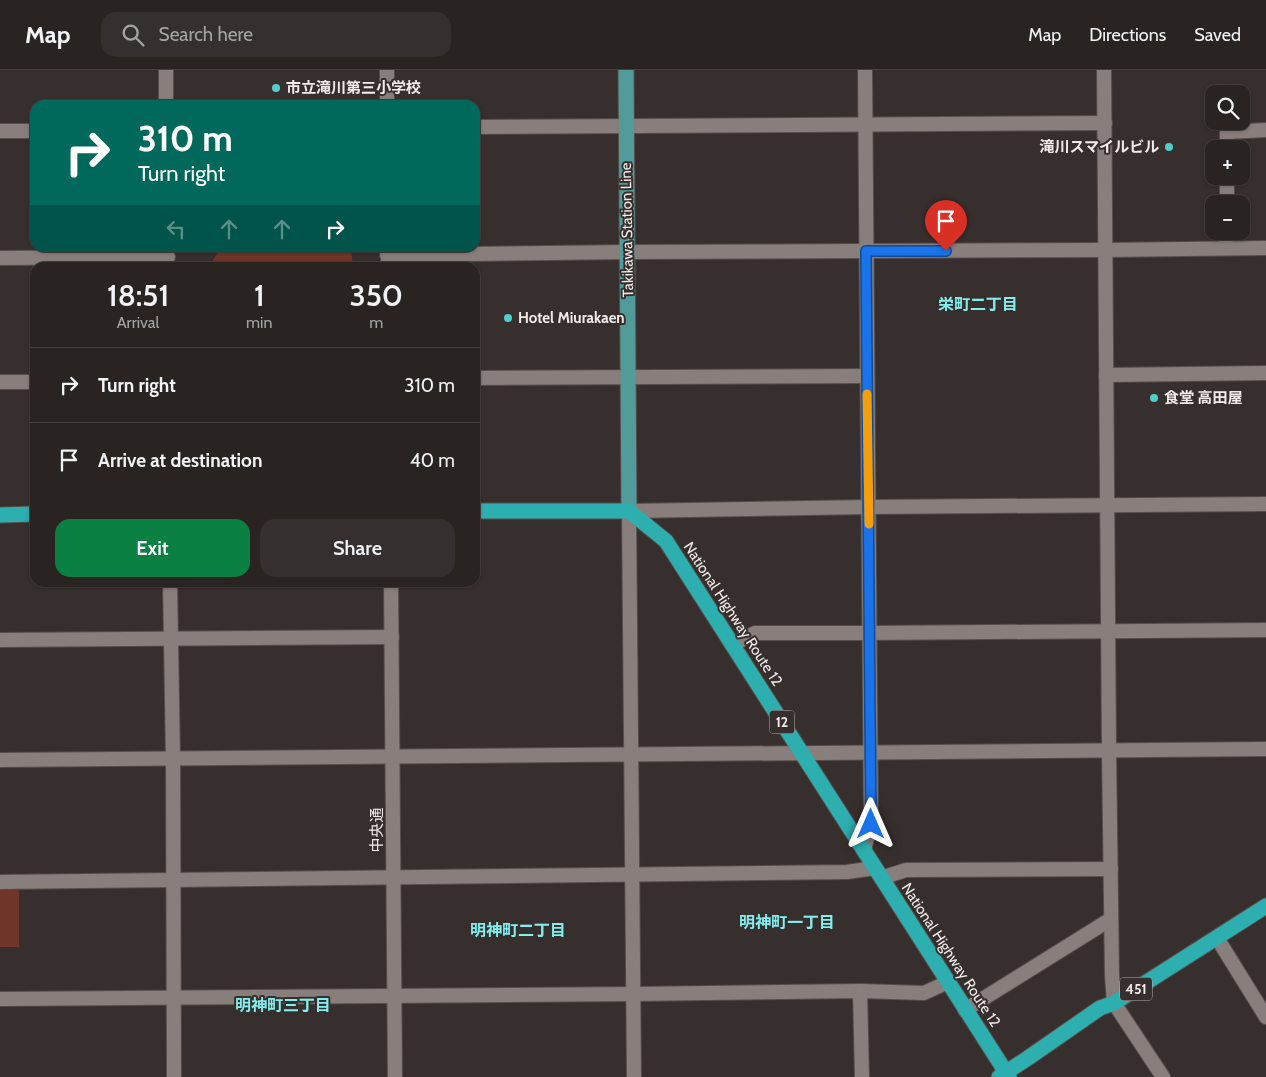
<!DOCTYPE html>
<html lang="en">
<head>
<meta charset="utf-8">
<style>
	:root { --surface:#292322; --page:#352f2f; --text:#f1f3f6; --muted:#a5a4a5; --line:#454040; --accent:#0b8043 }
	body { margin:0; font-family:Cabin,"Noto Sans JP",sans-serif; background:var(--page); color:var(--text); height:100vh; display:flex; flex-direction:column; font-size:19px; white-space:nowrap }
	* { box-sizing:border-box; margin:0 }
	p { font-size:16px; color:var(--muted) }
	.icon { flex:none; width:28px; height:28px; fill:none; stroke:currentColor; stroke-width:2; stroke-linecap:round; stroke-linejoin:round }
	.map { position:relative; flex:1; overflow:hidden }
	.sheet { position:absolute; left:30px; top:192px; width:450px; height:325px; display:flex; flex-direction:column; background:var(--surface); border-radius:15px; box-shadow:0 1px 4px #0004,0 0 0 1px var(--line) }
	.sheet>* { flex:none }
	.banner { position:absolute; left:30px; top:30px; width:450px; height:152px; border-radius:15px; box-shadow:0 1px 4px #0004,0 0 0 1px var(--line); background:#00695c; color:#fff; overflow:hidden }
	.fabs { position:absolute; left:1205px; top:15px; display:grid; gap:10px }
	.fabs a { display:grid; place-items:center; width:45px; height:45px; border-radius:10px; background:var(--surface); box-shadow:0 1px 4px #0004,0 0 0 1px var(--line); font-size:25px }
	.pin { position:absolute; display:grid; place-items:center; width:42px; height:42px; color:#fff; margin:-51px -21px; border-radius:50% 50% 50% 0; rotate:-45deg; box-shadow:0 0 5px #0007 }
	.pin .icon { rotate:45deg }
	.me { position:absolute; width:55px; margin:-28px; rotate:0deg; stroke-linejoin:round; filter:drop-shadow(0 0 4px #0008) }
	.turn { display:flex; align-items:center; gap:18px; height:105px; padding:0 25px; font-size:22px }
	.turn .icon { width:65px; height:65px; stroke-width:2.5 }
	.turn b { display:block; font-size:35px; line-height:42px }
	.lanes { display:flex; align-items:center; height:48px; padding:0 25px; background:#0003; justify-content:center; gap:25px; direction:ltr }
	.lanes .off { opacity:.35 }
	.eta { display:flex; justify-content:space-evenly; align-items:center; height:85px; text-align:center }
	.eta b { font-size:30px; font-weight:600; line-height:35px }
	.primary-button { display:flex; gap:10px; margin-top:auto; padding:10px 25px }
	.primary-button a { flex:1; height:58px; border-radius:15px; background:var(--accent); color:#fff; font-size:20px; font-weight:600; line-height:58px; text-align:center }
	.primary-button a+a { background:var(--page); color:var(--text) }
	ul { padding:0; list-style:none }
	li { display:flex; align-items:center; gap:15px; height:75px; padding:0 25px; border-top:1px solid var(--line) }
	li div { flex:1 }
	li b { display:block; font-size:19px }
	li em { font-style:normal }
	header { display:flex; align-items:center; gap:30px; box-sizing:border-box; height:70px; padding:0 25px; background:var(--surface); border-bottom:1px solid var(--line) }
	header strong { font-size:24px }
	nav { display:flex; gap:28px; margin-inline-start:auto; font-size:18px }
	.search { width:350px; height:45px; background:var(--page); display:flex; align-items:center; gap:12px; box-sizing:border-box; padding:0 18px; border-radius:15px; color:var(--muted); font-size:19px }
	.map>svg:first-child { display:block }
	.green { fill:#6e3528 }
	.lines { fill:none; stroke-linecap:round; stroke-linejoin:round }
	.minor-casing { stroke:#554e4c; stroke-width:16 }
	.major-casing { stroke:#554e4c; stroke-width:17 }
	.highway-casing { stroke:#554e4c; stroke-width:17 }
	.minor { stroke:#887e7c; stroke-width:14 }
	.major { stroke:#519b9b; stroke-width:15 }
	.highway { stroke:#2dafaf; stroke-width:15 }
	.route-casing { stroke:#114b97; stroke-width:12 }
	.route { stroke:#1a73e8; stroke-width:9 }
	.slow { stroke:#f59e0b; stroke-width:9 }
	.poi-dot { fill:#52cdcd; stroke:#372f2d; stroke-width:2 }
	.labels { text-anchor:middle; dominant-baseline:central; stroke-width:4; stroke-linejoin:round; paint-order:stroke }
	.shield { fill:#372f2d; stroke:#b9b3b1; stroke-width:1 }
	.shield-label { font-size:14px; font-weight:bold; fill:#f1ecea }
	.poi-label { font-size:15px; font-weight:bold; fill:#f1ecea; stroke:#372f2d; text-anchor:start }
	.street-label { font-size:15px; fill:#f1ecea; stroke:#372f2d }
	.neighbourhood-label { font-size:16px; font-weight:bold; fill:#82eeee; stroke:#372f2d }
</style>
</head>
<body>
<header>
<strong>Map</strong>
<div class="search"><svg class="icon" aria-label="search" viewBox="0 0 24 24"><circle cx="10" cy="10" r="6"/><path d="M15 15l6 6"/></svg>Search here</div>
<nav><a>Map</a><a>Directions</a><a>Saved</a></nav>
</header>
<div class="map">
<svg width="1266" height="1007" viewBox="0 0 1266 1007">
	<rect width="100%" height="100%" fill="#372f2d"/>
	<g class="green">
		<polygon points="221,178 351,178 353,197 212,197 213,190"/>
		<rect x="0" y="820" width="19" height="57"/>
	</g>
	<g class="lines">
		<g class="minor-casing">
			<g id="minor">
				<polyline points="166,0 166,35"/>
				<polyline points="387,0 387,35"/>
				<polyline points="1104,0 1109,681 1112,906 1114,933 1163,1007"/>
				<polyline points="475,57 1105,53"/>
				<polyline points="0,61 35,61"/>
				<polyline points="1227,79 1227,62 1266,60"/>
				<polyline points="1227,134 1227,106"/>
				<polyline points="388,178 388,198"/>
				<polyline points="1226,178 1226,161"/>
				<polyline points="387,185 628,182 1105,180 1266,178"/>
				<polyline points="0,188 168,187"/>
				<polyline points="1106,305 1266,303"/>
				<polyline points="475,308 867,306"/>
				<polyline points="0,312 35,312"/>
				<polyline points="170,512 173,689 174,1007"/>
				<polyline points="391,512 395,1007"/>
				<polyline points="0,570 392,567"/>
				<polyline points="732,575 755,563 869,563 1266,560"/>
				<path d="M0 690C422 687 844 684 1266 679"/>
				<polyline points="864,780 871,753 865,0"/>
				<polyline points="881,808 906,800 1111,799"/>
				<polyline points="0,812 847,802 875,798"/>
				<polyline points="1217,868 1266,947"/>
				<polyline points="860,921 862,1007"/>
				<polyline points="0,929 634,924 860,921 924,923 948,912"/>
				<polyline points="965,940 1111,849"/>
				<polyline points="634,1007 629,441 868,437 1266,434"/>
			</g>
		</g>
		<g class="major-casing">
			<polyline id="major" points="626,0 629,441"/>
		</g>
		<g class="highway-casing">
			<g id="highway">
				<polyline points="475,441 629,441 666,471 1009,1007"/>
				<polyline points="0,445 35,444"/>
				<polyline points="999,1007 1028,988 1100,938 1114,933 1266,836"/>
			</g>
		</g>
		<use href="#minor" class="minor"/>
		<use href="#major" class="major"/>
		<use href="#highway" class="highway"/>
	</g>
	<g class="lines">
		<g class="route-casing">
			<polyline id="route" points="871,754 866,181 946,181"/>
		</g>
		<use href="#route" class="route"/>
		<polyline class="slow" points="867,324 869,454"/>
	</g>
	<g class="poi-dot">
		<circle cx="276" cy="18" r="5"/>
		<circle cx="1169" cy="77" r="5"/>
		<circle cx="508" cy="248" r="5"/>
		<circle cx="1154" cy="328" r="5"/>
	</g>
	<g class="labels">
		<g class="shield">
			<rect x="769.5" y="640.5" width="25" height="23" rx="4"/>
			<rect x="1120" y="907.5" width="32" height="23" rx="4"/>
		</g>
		<g class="shield-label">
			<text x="782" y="652">12</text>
			<text x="1136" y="919">451</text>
		</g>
		<g class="poi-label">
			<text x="286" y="18">市立滝川第三小学校</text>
			<text x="1159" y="77" text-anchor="end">滝川スマイルビル</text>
			<text x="518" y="248">Hotel Miurakaen</text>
			<text x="1164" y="328">食堂 高田屋</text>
		</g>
		<g class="street-label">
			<text transform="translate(627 160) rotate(-91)">Takikawa Station Line</text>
			<text transform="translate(733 544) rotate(57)">National Highway Route 12</text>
			<text transform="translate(377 760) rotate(-90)">中央通</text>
			<text transform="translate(951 885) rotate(57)">National Highway Route 12</text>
		</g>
		<g class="neighbourhood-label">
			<text x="978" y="234">栄町二丁目</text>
			<text x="787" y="852">明神町一丁目</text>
			<text x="518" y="860">明神町二丁目</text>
			<text x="283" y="935">明神町三丁目</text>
		</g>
	</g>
</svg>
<div class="fabs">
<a><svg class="icon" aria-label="search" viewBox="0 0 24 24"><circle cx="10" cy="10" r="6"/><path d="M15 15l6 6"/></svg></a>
<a>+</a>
<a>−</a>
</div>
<div class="pin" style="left:946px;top:181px;background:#d93025"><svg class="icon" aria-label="arrive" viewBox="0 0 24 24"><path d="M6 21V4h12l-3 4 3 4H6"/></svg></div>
<svg class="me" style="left:871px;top:754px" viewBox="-20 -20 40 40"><path d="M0-17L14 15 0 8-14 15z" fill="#1a73e8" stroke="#fff" stroke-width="4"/></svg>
<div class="banner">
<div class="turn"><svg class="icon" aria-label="right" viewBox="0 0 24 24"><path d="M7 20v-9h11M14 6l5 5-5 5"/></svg><div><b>310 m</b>Turn right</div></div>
<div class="lanes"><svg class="icon off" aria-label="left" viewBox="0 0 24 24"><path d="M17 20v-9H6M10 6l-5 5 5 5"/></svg><svg class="icon off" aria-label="ahead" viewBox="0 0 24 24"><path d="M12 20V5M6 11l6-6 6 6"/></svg><svg class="icon off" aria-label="ahead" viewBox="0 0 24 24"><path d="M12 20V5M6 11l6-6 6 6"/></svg><svg class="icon" aria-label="right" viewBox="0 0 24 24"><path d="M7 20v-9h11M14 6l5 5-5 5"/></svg></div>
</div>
<section class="sheet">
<div class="eta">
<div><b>18:51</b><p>Arrival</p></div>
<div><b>1</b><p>min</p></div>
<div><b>350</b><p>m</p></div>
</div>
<ul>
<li><svg class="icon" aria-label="right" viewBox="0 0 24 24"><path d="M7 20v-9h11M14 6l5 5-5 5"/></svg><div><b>Turn right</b></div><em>310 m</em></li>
<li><svg class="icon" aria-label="arrive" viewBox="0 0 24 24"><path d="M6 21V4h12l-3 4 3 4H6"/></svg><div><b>Arrive at destination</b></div><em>40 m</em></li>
</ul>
<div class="primary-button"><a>Exit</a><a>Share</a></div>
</section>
</div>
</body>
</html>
